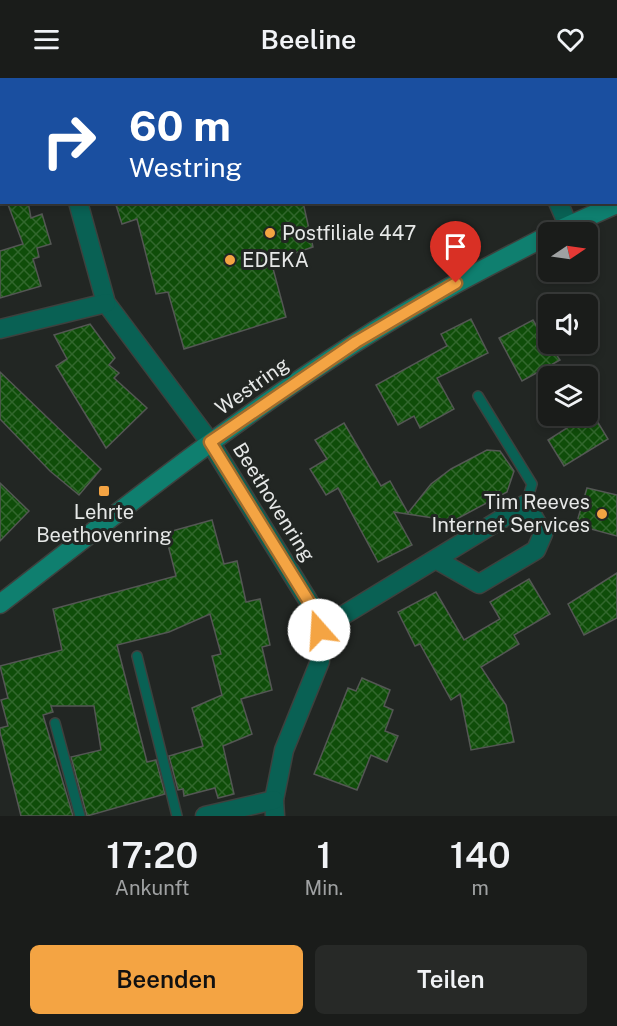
<!DOCTYPE html>
<html lang="de">
<head>
<meta charset="utf-8">
<style>
	:root { --surface:#1a1c1a; --page:#272927; --text:#f1f3f6; --muted:#9fa1a2; --line:#383a39; --accent:#f4a443 }
	body { margin:0; font-family:"Public Sans",sans-serif; background:var(--page); color:var(--text); height:100vh; display:flex; flex-direction:column; font-size:22px; white-space:nowrap }
	* { box-sizing:border-box; margin:0 }
	p { font-size:20px; color:var(--muted) }
	.icon { flex:none; width:33px; height:33px; fill:none; stroke:currentColor; stroke-width:2; stroke-linecap:round; stroke-linejoin:round }
	.map { position:relative; height:738px; overflow:hidden }
	.side { display:flex; flex-direction:column; background:var(--surface); flex:1 }
	.side>* { flex:none }
	.hud { position:absolute; left:0px; top:0px; width:618px; height:126px; box-shadow:0 3px 9px #0003,0 0 0 2px var(--line); background:#1a4fa0; color:#fff; overflow:hidden }
	.needle { width:39px; rotate:77deg }
	.tools { position:absolute; left:538px; top:144px; display:grid; gap:12px }
	.tools a { display:grid; place-items:center; width:60px; height:60px; border-radius:9px; background:var(--surface); box-shadow:0 3px 9px #0003,0 0 0 2px var(--line); font-size:30px }
	.pin { position:absolute; display:grid; place-items:center; width:51px; height:51px; color:#fff; margin:-62px -26px; border-radius:50% 50% 50% 0; rotate:-45deg; box-shadow:0 0 6px #0007 }
	.pin .icon { rotate:45deg }
	.me { position:absolute; width:66px; margin:-33px; rotate:341deg; stroke-linejoin:round; filter:drop-shadow(0 0 4px #0008) }
	.turn { display:flex; align-items:center; gap:21px; height:126px; padding:0 30px; font-size:27px }
	.turn .icon { width:78px; height:78px; stroke-width:2.5 }
	.turn b { display:block; font-size:42px; line-height:51px }
	.eta { display:flex; justify-content:space-evenly; align-items:center; height:102px; text-align:center }
	.eta b { font-size:36px; font-weight:600; line-height:42px }
	.action { display:flex; gap:12px; margin-top:auto; padding:12px 30px }
	.action a { flex:1; height:69px; border-radius:9px; background:var(--accent); color:#111; font-size:24px; font-weight:600; line-height:69px; text-align:center }
	.action a+a { background:var(--page); color:var(--text) }
	header { display:flex; justify-content:space-between; align-items:center; height:78px; padding:0 30px; background:var(--surface); font-size:27px; font-weight:600 }
	.map>svg:first-child { display:block }
	.building { fill:url(#building-cross-hatch); stroke:#545754; stroke-width:1.5 }
	.lines { fill:none; stroke-linecap:round; stroke-linejoin:round }
	.lane-casing { stroke:#3d413e; stroke-width:12 }
	.street-casing { stroke:#3d413e; stroke-width:21 }
	.secondary-casing { stroke:#3d413e; stroke-width:21 }
	.lane { stroke:#096154; stroke-width:9 }
	.street { stroke:#096154; stroke-width:18 }
	.secondary { stroke:#0f7f6f; stroke-width:18 }
	.route-casing { stroke:#9f6b2c; stroke-width:15 }
	.route { stroke:#f4a443; stroke-width:10 }
	.poi-dot { fill:#f4a443; stroke:#222623; stroke-width:2 }
	.labels { text-anchor:middle; dominant-baseline:central; stroke-width:6; stroke-linejoin:round; paint-order:stroke }
	.poi-label { font-size:20px; fill:#e6e8e7; stroke:#222623; text-anchor:start }
	.street-label { font-size:20px; fill:#e6e8e7; stroke:#222623 }
</style>
</head>
<body>
<header><svg class="icon" aria-label="menu" viewBox="0 0 24 24"><path d="M4 6h16M4 12h16M4 18h16"/></svg>Beeline<svg class="icon" aria-label="heart" viewBox="0 0 24 24"><path d="M12 20l-8-8c-3-5 5-10 8-4 3-6 11-1 8 4z"/></svg></header>
<div class="map">
<svg width="617" height="738" viewBox="0 0 617 738">
	<defs>
		<pattern id="building-cross-hatch" width="8" height="8" patternUnits="userSpaceOnUse" patternTransform="scale(1.5)"><rect width="8" height="8" fill="#0f4d09"/><path d="M0 0l8 8M0 8l8-8" fill="none" stroke="#32672d"/></pattern>
	</defs>
	<rect width="100%" height="100%" fill="#222623"/>
	<g class="building">
		<polygon points="7,124 28,124 31,140 42,136 51,166 37,170 39,179 33,181 41,208 0,220 0,173 23,166"/>
		<polygon points="115,124 303,124 313,169 271,183 286,239 184,271 168,214 156,216 137,141 122,146"/>
		<polygon points="549,240 549,266 560,282 522,303 499,260 533,242 536,247"/>
		<polygon points="471,241 488,275 437,300 454,331 420,350 414,338 398,347 376,307 447,268 441,256"/>
		<polygon points="90,246 115,280 109,287 119,295 114,300 147,330 106,370 56,288 67,281 54,257"/>
		<polygon points="0,294 101,391 79,417 50,393 0,341"/>
		<polygon points="559,338 594,338 608,361 564,388 548,362 567,350"/>
		<polygon points="344,345 381,408 390,403 408,435 431,406 451,391 487,372 500,373 514,393 507,414 453,443 394,434 412,467 378,484 338,410 326,417 310,391 327,381 315,362"/>
		<polygon points="0,405 29,433 0,463"/>
		<polygon points="587,410 617,417 617,458 576,447"/>
		<polygon points="212,442 224,486 237,483 246,524 260,521 270,567 262,569 272,612 241,621 252,656 223,668 234,716 218,720 215,710 184,718 183,711 178,712 169,678 203,668 192,630 222,617 212,578 221,576 210,536 169,554 117,567 147,684 156,682 165,716 87,738 71,679 101,672 94,628 51,628 53,634 43,637 73,738 21,738 0,654 0,650 8,648 1,622 8,620 0,588 62,572 53,531 176,498 165,455"/>
		<polygon points="617,495 617,540 584,557 568,526"/>
		<polygon points="529,501 550,536 514,557 519,566 481,589 506,627 514,664 471,672 460,616 451,622 420,566 415,568 398,534 436,514 464,562 500,541 490,524"/>
		<polygon points="362,600 390,612 384,628 393,632 385,653 398,658 387,684 371,677 357,712 314,696 348,610 356,613"/>
	</g>
	<g class="lines">
		<g class="lane-casing">
			<g id="lane">
				<polyline points="478,318 532,406 526,426"/>
				<polyline points="137,578 177,738"/>
				<polyline points="55,645 80,738"/>
			</g>
		</g>
		<g class="street-casing">
			<g id="street">
				<polyline points="42,0 42,2"/>
				<polyline points="506,0 506,2"/>
				<polyline points="78,124 106,225 210,364 314,532 319,552 320,583 284,672 274,722 275,738"/>
				<polyline points="558,124 568,147"/>
				<polyline points="0,251 106,225"/>
				<polyline points="319,552 526,426 543,456 536,472 479,506 437,482"/>
				<polyline points="205,738 274,722"/>
			</g>
		</g>
		<g class="secondary-casing">
			<g id="secondary">
				<polyline points="554,154 617,126"/>
				<path d="M0 526C116 436 231 344 355 265 417 225 483 191 549 157"/>
			</g>
		</g>
		<use href="#lane" class="lane"/>
		<use href="#street" class="street"/>
		<use href="#secondary" class="secondary"/>
	</g>
	<g class="lines">
		<g class="route-casing">
			<polyline id="route" points="319,552 314,532 210,364 356,264 456,205"/>
		</g>
		<use href="#route" class="route"/>
	</g>
	<g class="poi-dot">
		<circle cx="270" cy="155" r="6"/>
		<circle cx="230" cy="182" r="6"/>
		<rect x="98" y="407" width="12" height="12" rx="3"/>
		<circle cx="602" cy="436" r="6"/>
	</g>
	<g class="labels">
		<g class="poi-label">
			<text x="282" y="155">Postfiliale 447</text>
			<text x="242" y="182">EDEKA</text>
			<text x="590" y="424" text-anchor="end">Tim Reeves<tspan x="590" dy="23">Internet Services</tspan></text>
			<text x="104" y="434" text-anchor="middle">Lehrte<tspan x="104" dy="23">Beethovenring</tspan></text>
		</g>
		<g class="street-label">
			<text transform="translate(252 308) rotate(-35)">Westring</text>
			<text transform="translate(274 424) rotate(58)">Beethovenring</text>
		</g>
	</g>
</svg>
<div class="tools">
<a><svg class="needle" viewBox="-14 -14 28 28"><path d="M0-13l5 13h-10z" fill="#e53935"/><path d="M0 13l5-13h-10z" fill="#9fa1a2"/></svg></a>
<a><svg class="icon" aria-label="sound" viewBox="0 0 24 24"><path d="M4 9h4l5-4v14l-5-4H4zM17 9q2 3 0 6"/></svg></a>
<a><svg class="icon" aria-label="layers" viewBox="0 0 24 24"><path d="M12 4l9 5-9 5-9-5zM3 14l9 5 9-5"/></svg></a>
</div>
<div class="pin" style="left:456px;top:205px;background:#d93025"><svg class="icon" aria-label="arrive" viewBox="0 0 24 24"><path d="M6 21V4h12l-3 4 3 4H6"/></svg></div>
<svg class="me" style="left:319px;top:552px" viewBox="-20 -20 40 40"><circle r="19" fill="#fff"/><path d="M0-13L10 11 0 6-10 11z" fill="#f4a443"/></svg>
<div class="hud">
<div class="turn"><svg class="icon" aria-label="right" viewBox="0 0 24 24"><path d="M7 20v-9h11M14 6l5 5-5 5"/></svg><div><b>60 m</b>Westring</div></div>
</div>
</div>
<section class="side">
<div class="eta">
<div><b>17:20</b><p>Ankunft</p></div>
<div><b>1</b><p>Min.</p></div>
<div><b>140</b><p>m</p></div>
</div>
<div class="action"><a>Beenden</a><a>Teilen</a></div>
</section>
</body>
</html>
